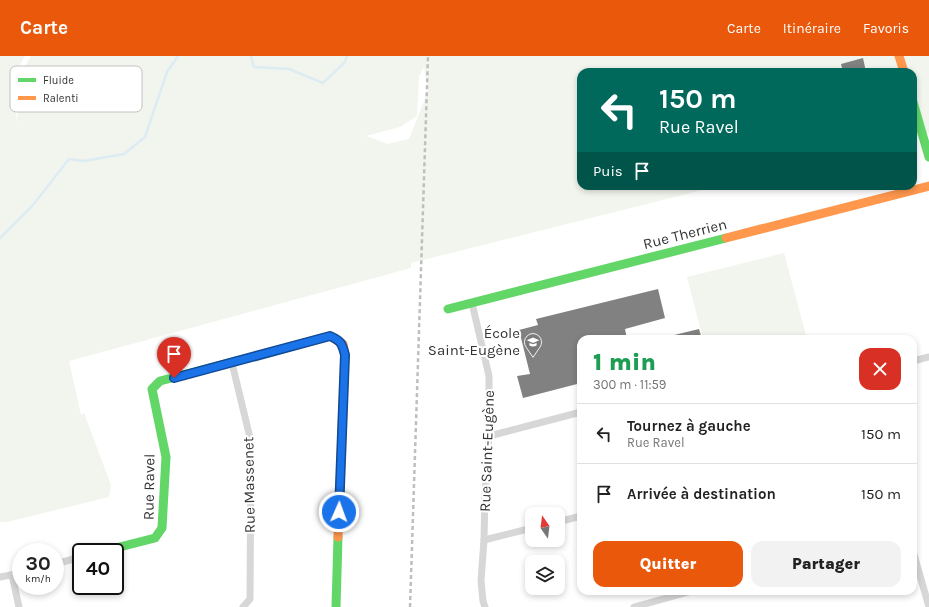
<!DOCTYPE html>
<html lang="fr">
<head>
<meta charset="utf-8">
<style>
	:root { --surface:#fff; --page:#f2f2f2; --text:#222; --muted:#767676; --line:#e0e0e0; --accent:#ea580c }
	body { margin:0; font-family:Karla,sans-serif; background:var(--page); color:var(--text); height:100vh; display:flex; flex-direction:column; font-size:15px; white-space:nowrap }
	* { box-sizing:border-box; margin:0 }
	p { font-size:13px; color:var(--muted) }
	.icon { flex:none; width:22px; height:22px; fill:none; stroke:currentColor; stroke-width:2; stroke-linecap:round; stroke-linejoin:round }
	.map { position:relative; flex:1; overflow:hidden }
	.details { position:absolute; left:577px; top:279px; width:340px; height:260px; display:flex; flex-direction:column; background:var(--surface); border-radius:12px; box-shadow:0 2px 6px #0003 }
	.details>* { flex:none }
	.banner { position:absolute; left:577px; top:12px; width:340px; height:122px; border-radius:12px; box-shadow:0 2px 6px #0003; background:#00695c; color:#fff; overflow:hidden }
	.needle { width:26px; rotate:346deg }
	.tools { position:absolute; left:525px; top:451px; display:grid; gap:8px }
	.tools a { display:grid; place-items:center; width:40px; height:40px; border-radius:8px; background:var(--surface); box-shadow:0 2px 6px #0003; font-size:20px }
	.speed { position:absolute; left:12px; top:487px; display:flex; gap:8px; font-size:20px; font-weight:700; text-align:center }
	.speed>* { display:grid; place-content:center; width:52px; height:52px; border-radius:50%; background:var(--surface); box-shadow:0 2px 6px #0003; line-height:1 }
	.speed small { font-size:10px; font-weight:400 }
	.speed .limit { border:2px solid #111; border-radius:6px; background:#fff; color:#111 }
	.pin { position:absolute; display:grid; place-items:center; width:34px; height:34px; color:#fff; margin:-41px -17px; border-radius:50% 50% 50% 0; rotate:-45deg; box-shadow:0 0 4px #0007 }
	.pin .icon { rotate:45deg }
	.me { position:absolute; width:44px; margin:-22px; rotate:2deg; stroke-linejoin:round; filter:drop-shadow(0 0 3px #0008) }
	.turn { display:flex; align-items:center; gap:14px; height:84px; padding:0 16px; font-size:18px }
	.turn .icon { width:52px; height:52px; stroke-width:2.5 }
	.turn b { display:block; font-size:28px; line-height:34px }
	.then { display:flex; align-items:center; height:38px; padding:0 16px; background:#0003; gap:8px; font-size:15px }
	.round { display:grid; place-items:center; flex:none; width:42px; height:42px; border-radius:12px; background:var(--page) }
	.overview { display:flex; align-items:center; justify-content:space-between; height:68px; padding:0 16px }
	h1 { font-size:24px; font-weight:800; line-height:30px; color:#1e9e55 }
	.button { display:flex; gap:8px; margin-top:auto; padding:8px 16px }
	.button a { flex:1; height:46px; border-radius:12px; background:var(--accent); color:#fff; font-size:16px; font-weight:800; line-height:46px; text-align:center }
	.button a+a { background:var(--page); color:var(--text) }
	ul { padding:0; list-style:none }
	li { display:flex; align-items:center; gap:12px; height:60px; padding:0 16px; border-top:1px solid var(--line) }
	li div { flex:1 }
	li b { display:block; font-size:15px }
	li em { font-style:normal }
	header { display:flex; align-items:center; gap:24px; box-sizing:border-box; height:56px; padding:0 20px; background:var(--accent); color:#fff }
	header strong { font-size:19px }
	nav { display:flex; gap:22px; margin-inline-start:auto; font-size:14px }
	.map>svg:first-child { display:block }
	.green { fill:#f1f5ed; fill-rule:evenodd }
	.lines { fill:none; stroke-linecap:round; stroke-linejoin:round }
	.stream { stroke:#ddebf3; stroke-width:2.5 }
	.building { fill:#818181 }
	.street { stroke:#d7d7d7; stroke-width:7 }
	.fast { stroke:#63d668; stroke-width:9 }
	.slow { stroke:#ff974d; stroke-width:9 }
	.rail { stroke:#bebebe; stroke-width:2.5; stroke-dasharray:4 3; stroke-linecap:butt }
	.route-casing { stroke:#114b97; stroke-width:10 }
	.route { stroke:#1a73e8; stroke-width:7 }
	.labels { text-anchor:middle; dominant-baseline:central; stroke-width:4; stroke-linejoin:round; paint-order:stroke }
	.street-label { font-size:15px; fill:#333; stroke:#fff }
	.poi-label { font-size:15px; fill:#333; stroke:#fff; text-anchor:end }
	.key { fill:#fff; stroke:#c2c2c2; stroke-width:1 }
	.key-label { font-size:11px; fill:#333 }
</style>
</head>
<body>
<header>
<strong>Carte</strong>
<nav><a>Carte</a><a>Itinéraire</a><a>Favoris</a></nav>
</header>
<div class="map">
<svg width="929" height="551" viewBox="0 0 929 551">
	<rect width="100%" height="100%" fill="#fff"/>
	<g class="green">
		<path d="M0 0H25L14 19 17 68 20 19 31 0H929V77L913 81V16H581V130H718L411 207V212L69 305 81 359 84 357 111 429 109 441 7 466H0ZM424 11 428 35 409 83 388 88 366 80 400 71 417 60 419 20Z"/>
		<polygon points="784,197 807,283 703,283 687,221"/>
	</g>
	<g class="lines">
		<g class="stream">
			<polyline points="251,0 254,11 289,13 323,27 345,6 347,0"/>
			<polyline points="0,182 33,149 69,103 84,105 124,98 145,81 167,16 178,0"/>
		</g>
	</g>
	<g class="building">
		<polygon points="863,2 866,16 843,16 841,8"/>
		<polygon points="658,233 665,262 625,273 627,283 581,283 581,327 523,342 517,320 530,318 519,274 538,269 536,263"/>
		<polygon points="699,273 702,283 667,283 666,281"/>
	</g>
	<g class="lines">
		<g class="street">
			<polyline points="472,247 489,320 489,380 485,438 484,484 481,525 483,545 485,551"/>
			<polyline points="913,305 929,301"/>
			<polyline points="232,307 251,386 250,543 243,551"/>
			<polyline points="489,380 581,356"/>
			<polyline points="558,466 581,460"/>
			<polyline points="484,484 532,472"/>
			<polyline points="913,495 929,551"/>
			<polyline points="55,508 81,501"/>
			<polyline points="12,519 19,551"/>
			<polyline points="0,521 21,517"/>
			<polyline points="634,551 692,535"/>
		</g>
		<g class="fast">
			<polyline points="913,46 929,101"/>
			<polyline points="448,253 726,182"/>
			<polyline points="100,496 155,482 162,472 166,401 152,333 160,325 267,297"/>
			<polyline points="336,551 338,481"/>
		</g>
		<g class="slow">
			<polyline points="899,0 904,16"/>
			<polyline points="726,182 929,130"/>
			<polyline points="267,297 330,280 343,288 345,299 338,481"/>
		</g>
		<polyline class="rail" points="410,551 428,0"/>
	</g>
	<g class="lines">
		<g class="route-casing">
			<path id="route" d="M174 322 330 280C341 285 342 287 345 299L339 456"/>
		</g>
		<use href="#route" class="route"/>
	</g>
	<defs>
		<g id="school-pin" transform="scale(0.9)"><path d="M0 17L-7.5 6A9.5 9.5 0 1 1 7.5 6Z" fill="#7a7a7a" stroke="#fff"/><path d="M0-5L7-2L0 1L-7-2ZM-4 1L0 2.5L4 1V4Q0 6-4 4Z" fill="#fff"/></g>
	</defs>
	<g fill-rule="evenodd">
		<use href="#school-pin" x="533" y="286"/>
	</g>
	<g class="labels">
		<g class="street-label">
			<text transform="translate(685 178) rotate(-14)">Rue Therrien</text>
			<text transform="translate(487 395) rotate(-88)">Rue Saint-Eugène</text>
			<text transform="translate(249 429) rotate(-91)">Rue Massenet</text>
			<text transform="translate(149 431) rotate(-89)">Rue Ravel</text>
		</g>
		<g class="poi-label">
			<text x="520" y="277">École<tspan x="520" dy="17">Saint-Eugène</tspan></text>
		</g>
	</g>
	<rect x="10" y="10" width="132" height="46" rx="6" class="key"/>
	<rect x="18" y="22" width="18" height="4" fill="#63d668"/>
	<rect x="18" y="40" width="18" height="4" fill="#ff974d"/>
	<g class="key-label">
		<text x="43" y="28">Fluide</text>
		<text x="43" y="46">Ralenti</text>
	</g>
</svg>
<div class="tools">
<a><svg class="needle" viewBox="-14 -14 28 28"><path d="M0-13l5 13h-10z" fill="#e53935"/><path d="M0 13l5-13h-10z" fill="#767676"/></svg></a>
<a><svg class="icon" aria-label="layers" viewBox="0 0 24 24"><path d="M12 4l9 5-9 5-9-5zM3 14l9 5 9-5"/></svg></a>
</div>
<div class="speed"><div>30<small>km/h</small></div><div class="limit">40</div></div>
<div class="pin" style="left:174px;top:322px;background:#d93025"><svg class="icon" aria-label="arrive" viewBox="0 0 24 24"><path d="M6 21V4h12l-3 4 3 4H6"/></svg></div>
<svg class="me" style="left:339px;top:456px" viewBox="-20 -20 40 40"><circle r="17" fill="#1a73e8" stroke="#fff" stroke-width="3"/><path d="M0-11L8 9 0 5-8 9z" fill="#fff"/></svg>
<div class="banner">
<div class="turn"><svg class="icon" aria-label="left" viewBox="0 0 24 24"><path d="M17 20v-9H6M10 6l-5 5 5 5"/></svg><div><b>150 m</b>Rue Ravel</div></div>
<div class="then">Puis<svg class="icon" aria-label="arrive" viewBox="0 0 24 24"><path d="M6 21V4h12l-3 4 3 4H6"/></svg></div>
</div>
<section class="details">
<div class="overview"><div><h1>1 min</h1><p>300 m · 11:59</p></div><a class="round" style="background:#d93025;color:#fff"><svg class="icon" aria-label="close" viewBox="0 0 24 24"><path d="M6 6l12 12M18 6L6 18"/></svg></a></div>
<ul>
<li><svg class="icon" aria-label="left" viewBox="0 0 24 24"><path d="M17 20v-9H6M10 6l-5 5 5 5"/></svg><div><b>Tournez à gauche</b><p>Rue Ravel</p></div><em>150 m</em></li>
<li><svg class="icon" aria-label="arrive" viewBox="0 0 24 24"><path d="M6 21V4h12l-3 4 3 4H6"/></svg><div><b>Arrivée à destination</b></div><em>150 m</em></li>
</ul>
<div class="button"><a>Quitter</a><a>Partager</a></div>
</section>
</div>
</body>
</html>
